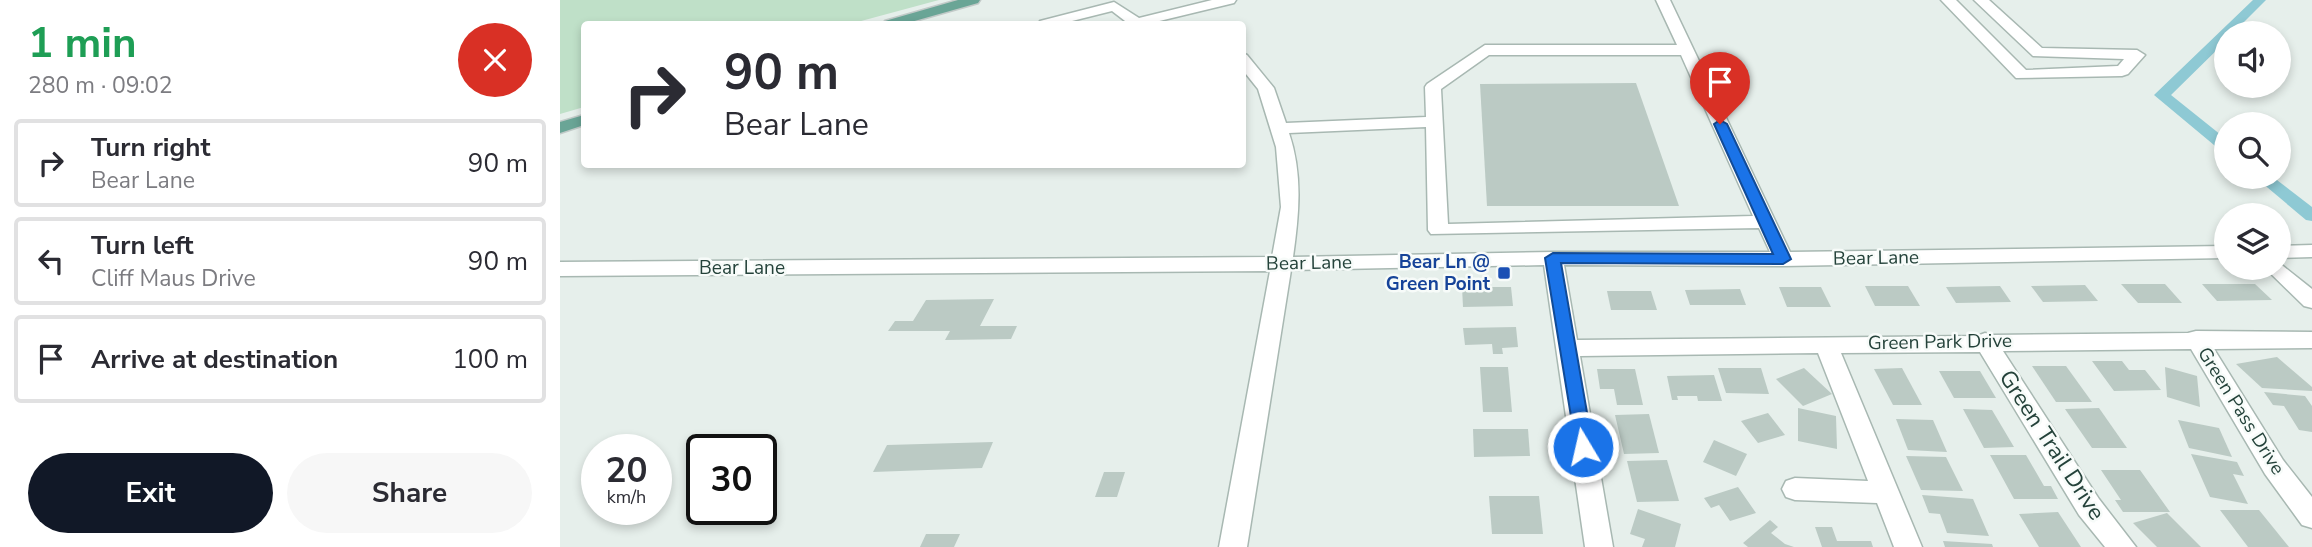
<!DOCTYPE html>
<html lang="en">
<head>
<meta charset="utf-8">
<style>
	:root { --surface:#fff; --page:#f7f7f7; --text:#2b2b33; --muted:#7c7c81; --line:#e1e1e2; --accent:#111827 }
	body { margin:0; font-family:"Nunito Sans",sans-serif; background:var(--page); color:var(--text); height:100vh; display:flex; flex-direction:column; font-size:26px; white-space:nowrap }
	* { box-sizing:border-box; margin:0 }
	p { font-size:23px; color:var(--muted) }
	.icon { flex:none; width:38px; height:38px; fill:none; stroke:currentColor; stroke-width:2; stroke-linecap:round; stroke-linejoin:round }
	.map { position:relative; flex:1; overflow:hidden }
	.side { display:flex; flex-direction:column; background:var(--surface); width:560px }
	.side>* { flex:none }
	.guide { position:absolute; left:21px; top:21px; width:665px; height:147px; border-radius:7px; box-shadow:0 4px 10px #0003; background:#fff; color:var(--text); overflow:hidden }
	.controls { position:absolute; left:1654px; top:21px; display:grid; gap:14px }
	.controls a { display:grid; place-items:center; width:77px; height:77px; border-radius:50%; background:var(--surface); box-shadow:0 4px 10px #0003; font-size:35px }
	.speed { position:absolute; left:21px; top:434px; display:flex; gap:14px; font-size:35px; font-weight:700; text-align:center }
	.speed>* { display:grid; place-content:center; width:91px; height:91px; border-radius:50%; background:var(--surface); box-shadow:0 4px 10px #0003; line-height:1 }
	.speed small { font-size:18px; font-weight:400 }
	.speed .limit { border:4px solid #111; border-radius:10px; background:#fff; color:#111 }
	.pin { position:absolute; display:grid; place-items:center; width:60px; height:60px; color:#fff; margin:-72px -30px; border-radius:50% 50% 50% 0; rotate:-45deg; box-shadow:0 0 7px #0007 }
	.pin .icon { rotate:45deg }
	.me { position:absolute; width:77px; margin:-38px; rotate:351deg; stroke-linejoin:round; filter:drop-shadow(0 0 5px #0008) }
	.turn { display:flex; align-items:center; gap:24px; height:147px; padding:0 28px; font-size:32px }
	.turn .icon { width:91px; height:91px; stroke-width:2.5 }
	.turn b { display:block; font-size:49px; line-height:60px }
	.round { display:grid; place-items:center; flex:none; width:74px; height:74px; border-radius:37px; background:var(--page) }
	.summary { display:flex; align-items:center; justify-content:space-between; height:119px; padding:0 28px }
	h1 { font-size:42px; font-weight:700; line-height:52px; color:#1e9e55 }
	.primary-button { display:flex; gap:14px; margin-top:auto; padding:14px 28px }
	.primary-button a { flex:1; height:80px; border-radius:42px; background:var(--accent); color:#fff; font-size:28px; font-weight:700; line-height:80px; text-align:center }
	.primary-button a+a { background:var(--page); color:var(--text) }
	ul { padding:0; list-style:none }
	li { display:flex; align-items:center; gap:21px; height:88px; margin:0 14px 10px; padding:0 14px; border:4px solid var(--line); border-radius:7px }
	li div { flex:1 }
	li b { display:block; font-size:26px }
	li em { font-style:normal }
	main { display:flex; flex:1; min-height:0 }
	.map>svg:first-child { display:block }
	.green { fill:#bfe0c8 }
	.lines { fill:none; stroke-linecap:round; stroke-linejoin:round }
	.canal { fill:#8ec9d4; fill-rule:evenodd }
	.building { fill:#bbcac4 }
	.minor-casing { stroke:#a8b8b2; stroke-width:3 }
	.major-casing { stroke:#c2cac8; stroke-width:3 }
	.minor { fill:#fff; fill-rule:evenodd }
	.major { fill:#6aa596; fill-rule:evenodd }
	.route { fill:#1a73e8; stroke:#114b97; stroke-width:2 }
	.transit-dot { fill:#1a4fb4; stroke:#f7fbf9; stroke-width:2.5 }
	.labels { text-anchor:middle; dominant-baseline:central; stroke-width:5; stroke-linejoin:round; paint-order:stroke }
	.street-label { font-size:19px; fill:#24423a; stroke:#f7fbf9 }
	.transit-label { font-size:19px; font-weight:bold; fill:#164399; stroke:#f7fbf9; text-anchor:end }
	.near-street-label { font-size:23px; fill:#24423a; stroke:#f7fbf9 }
</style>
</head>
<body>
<main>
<section class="side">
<div class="summary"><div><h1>1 min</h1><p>280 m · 09:02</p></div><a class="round" style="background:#d93025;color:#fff"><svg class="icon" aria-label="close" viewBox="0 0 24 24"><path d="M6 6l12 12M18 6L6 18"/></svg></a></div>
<ul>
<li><svg class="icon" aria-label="right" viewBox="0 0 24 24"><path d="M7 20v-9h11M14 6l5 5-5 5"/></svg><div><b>Turn right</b><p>Bear Lane</p></div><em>90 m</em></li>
<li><svg class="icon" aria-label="left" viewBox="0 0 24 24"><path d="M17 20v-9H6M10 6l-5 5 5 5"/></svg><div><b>Turn left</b><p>Cliff Maus Drive</p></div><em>90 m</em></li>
<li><svg class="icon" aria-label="arrive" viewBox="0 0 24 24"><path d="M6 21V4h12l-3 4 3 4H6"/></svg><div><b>Arrive at destination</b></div><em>100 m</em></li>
</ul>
<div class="primary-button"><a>Exit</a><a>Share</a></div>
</section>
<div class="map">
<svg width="1752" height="547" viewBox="0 0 1752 547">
	<rect width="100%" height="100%" fill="#e6efeb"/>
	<polygon class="green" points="0,0 379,0 290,24 24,24 24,107 0,114"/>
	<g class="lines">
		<g class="canal">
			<polygon points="1693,0 1706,0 1673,33 1666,33 1666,41 1611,95 1666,139 1666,152 1660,150 1594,95"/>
			<polygon points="1695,177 1713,177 1752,207 1752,221 1746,220"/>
		</g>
	</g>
	<g class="building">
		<polygon points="1076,83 1119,206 927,206 920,84"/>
		<polygon points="1561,284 1605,284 1622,303 1578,303"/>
		<polygon points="1642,284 1695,284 1712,300 1657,301"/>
		<polygon points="1525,285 1538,301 1483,302 1471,286"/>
		<polygon points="1305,286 1348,286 1360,306 1315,306"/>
		<polygon points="1440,286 1451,302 1396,303 1386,287"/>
		<polygon points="902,287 951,287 953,306 903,307"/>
		<polygon points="1219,287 1261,287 1271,307 1227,307"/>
		<polygon points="1180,289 1186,305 1130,305 1125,290"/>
		<polygon points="1047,291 1091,291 1097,310 1051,310"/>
		<polygon points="434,299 420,326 457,326 451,339 385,340 390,331 328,331 335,321 353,321 366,300"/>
		<polygon points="956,327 958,347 942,348 943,354 933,354 932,344 905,345 903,328"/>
		<polygon points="1717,357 1752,387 1752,391 1702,388 1676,364"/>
		<polygon points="1532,361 1562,361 1569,370 1585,370 1601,390 1554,391"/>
		<polygon points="1472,366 1506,366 1532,402 1496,402"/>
		<polygon points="920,367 948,367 952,412 923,412"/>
		<polygon points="1605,367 1637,376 1640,407 1607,397"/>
		<polygon points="1158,368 1201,368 1209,394 1166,393"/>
		<polygon points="1244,368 1272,394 1243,406 1216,379"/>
		<polygon points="1342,368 1362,405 1333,405 1314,369"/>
		<polygon points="1037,369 1075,369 1083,405 1057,405 1054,389 1040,389"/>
		<polygon points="1379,371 1420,371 1436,398 1394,398"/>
		<polygon points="1154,375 1162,401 1138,401 1137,396 1117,396 1118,400 1112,400 1107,376"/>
		<polygon points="1704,392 1745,396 1752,406 1752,432 1739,430 1724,406 1713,405"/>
		<polygon points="1238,408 1276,416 1277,449 1238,441"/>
		<polygon points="1539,408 1567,448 1532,448 1505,409"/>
		<polygon points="1403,409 1432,410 1454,447 1424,448"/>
		<polygon points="1208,413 1225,435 1198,443 1181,421"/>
		<polygon points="1089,414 1099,453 1064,454 1055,415"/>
		<polygon points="1336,419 1373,420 1387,452 1348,450"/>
		<polygon points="1618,420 1659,428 1672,457 1629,448"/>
		<polygon points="913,429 968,429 970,456 914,457"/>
		<polygon points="1154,440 1187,454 1176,476 1143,462"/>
		<polygon points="433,442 422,468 313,472 327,445"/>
		<polygon points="1631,454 1677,462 1684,476 1673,474 1688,504 1650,497"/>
		<polygon points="1430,455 1466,455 1484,486 1491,486 1498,499 1454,499"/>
		<polygon points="1346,456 1386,457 1403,491 1361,490"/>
		<polygon points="1107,460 1119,501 1077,502 1067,461"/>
		<polygon points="1541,470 1580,470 1610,512 1563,512 1555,500 1561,500"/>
		<polygon points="544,472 565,472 557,497 535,497"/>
		<polygon points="1178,487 1196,513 1170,521 1159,505 1151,508 1144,498"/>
		<polygon points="1362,495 1413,499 1429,536 1387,533 1380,514 1369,513"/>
		<polygon points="929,496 979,496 983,534 932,534"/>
		<polygon points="1078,509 1121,524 1115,547 1082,547 1085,539 1070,534"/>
		<polygon points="1660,510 1699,510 1729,547 1688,547"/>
		<polygon points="1498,512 1521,547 1479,547 1459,514"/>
		<polygon points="1607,513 1641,547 1597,547 1573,523"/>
		<polygon points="1210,520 1218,527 1211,533 1225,544 1234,547 1188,547 1183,543"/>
		<polygon points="1255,527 1272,527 1277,541 1311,541 1313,547 1262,547"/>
		<polygon points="366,534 400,534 394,547 360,547"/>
		<polygon points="1383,541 1432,544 1433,547 1385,547"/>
	</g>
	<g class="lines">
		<g class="minor-casing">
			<g id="minor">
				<polygon points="652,0 676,0 674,3 587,24 569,24 552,11 500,24 478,24 480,21 554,2 579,18"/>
				<path d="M1096 0H1110L1230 252 1666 246V258L1223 266 1004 265 1017 340 1417 336 1425 333 1433 335 1628 333 1636 331 1752 332V348L1654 349 1723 460 1752 497V528L1742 525 1705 474 1631 349 1443 351 1539 499 1576 547H1545L1519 515 1420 352 1281 353 1362 547H1334L1317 503 1235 500 1226 497 1222 489 1226 481 1235 478 1308 481 1258 353 1020 356 1053 547H1025L984 265 731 270 687 547H659L710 271 0 276V262L712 257 721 207 716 147 698 89 682 69V53L687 55 714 88 726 123 866 117 865 87 867 84 925 45H1117ZM929 55H1121L1193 216 888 224 881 89ZM866 127 868 230 871 234 1199 228 1210 252H993L733 257C739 214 743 175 729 133Z"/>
				<polygon points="1381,0 1396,0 1466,70 1558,66 1564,59 1473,56 1414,0 1429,0 1482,48 1577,50 1585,55 1568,74 1562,76 1456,78"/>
				<polygon points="1752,245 1752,257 1718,258 1718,246"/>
				<polygon points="1718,262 1752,289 1752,308 1744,306 1705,268 1718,268"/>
			</g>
		</g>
		<g class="major-casing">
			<g id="major">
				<polygon points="398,0 420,0 418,3 344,24 323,24 325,21"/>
				<polygon points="24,115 24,125 0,133 0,122"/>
			</g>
		</g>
		<use href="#minor" class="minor"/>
		<use href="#major" class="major"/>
	</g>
	<polygon class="route" points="1160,120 1167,124 1231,259 1223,264 1001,263 1033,447 1030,453 1023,455 1017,453 985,258 993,253 1213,254 1154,124"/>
	<rect class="transit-dot" x="937" y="266" width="14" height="14" rx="3.5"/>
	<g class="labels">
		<g class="street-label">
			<text transform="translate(1316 258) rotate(-1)">Bear Lane</text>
			<text transform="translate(749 263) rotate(-1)">Bear Lane</text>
			<text x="182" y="268">Bear Lane</text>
			<text transform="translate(1380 342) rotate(-1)">Green Park Drive</text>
			<text transform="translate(1681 411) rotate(58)">Green Pass Drive</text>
		</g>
		<g class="transit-label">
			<text x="930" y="262">Bear Ln @<tspan x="930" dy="22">Green Point</tspan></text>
		</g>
		<g class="near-street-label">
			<text transform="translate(1492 445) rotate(57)">Green Trail Drive</text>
		</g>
	</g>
</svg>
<div class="controls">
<a><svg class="icon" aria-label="sound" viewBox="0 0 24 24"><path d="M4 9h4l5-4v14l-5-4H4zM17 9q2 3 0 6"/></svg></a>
<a><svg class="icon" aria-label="search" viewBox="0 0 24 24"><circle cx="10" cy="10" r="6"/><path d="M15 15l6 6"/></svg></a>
<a><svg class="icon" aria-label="layers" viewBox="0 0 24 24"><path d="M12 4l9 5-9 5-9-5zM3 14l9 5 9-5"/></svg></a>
</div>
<div class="speed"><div>20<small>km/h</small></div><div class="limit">30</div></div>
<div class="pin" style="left:1160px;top:124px;background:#d93025"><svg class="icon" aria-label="arrive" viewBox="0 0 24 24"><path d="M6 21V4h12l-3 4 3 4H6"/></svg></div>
<svg class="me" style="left:1023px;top:447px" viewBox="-20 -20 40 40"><circle r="17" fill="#1a73e8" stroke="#fff" stroke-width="3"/><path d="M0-11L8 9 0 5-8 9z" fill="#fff"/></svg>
<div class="guide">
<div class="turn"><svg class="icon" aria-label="right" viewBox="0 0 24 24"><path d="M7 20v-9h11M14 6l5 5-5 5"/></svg><div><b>90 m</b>Bear Lane</div></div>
</div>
</div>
</main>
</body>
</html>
